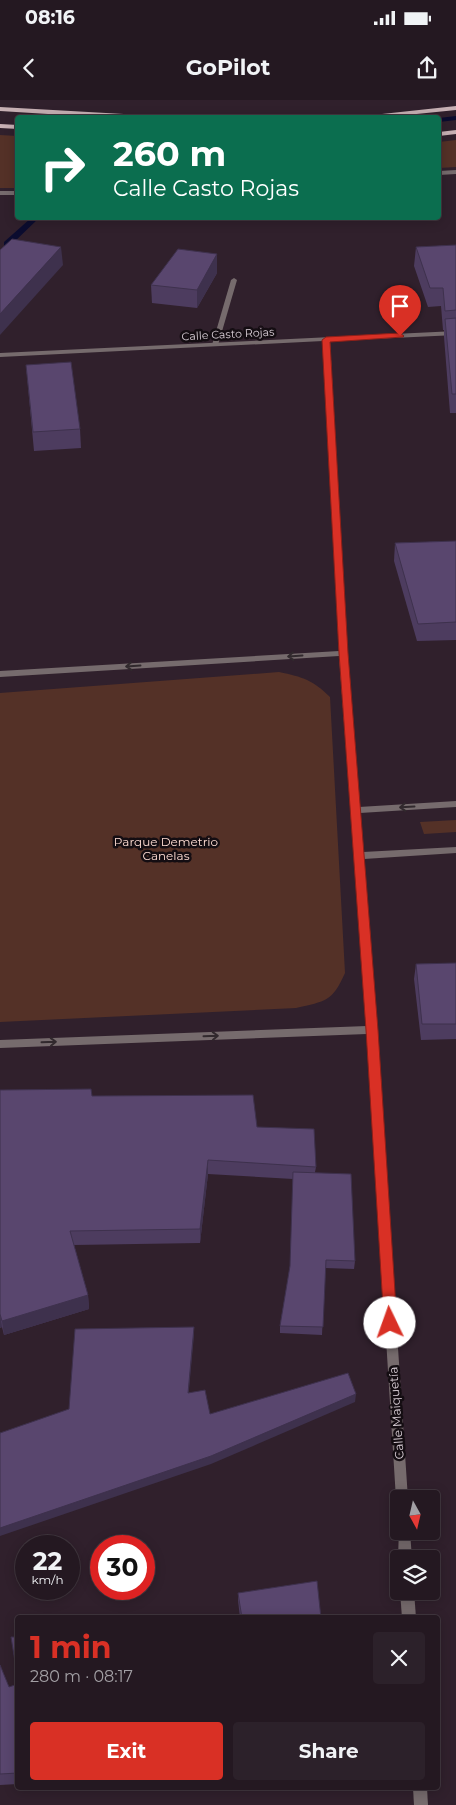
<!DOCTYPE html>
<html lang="en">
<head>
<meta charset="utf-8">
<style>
	:root { --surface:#241821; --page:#2c212a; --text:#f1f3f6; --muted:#a3a0a5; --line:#41373f; --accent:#d93025 }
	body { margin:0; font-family:Montserrat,sans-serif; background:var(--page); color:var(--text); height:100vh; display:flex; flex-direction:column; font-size:19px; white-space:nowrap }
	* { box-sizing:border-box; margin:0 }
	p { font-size:16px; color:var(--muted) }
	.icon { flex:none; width:28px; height:28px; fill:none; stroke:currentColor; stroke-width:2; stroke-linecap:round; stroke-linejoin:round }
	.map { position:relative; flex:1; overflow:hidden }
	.drawer { position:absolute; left:15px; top:1515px; width:425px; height:175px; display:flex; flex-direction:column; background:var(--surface); border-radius:5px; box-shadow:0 2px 12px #0003,0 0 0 1px var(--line) }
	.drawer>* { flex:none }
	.top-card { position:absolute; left:15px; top:15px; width:426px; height:105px; border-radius:5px; box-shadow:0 2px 12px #0003,0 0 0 1px var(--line); background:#0b6e4f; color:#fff; overflow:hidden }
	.needle { width:32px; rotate:172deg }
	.controls { position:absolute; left:390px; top:1390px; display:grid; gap:10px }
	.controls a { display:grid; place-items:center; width:50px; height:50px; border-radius:5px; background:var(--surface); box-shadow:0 2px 12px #0003,0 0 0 1px var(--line); font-size:25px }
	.speed { position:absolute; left:15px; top:1435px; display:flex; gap:10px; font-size:25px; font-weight:700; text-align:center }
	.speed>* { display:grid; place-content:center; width:65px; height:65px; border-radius:50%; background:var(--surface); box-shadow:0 2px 12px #0003,0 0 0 1px var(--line); line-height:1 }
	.speed small { font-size:12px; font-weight:400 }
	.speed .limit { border:8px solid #d22; background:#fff; color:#111 }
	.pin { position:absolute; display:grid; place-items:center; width:42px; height:42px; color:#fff; margin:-51px -21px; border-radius:50% 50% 50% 0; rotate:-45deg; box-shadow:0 0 5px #0007 }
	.pin .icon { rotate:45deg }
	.me { position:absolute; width:55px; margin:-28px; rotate:357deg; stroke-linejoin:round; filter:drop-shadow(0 0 4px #0008) }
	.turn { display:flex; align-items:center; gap:18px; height:105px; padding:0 15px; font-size:22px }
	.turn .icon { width:65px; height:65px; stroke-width:2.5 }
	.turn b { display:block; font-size:35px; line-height:42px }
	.round { display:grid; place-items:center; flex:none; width:52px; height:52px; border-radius:5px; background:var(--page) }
	.overview { display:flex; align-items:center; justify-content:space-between; height:85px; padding:0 15px }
	h1 { font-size:30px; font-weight:700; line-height:38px; color:var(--accent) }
	.button { display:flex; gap:10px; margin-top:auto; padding:10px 15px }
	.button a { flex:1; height:58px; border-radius:5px; background:var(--accent); color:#fff; font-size:20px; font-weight:700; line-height:58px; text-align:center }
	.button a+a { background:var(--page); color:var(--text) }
	.status { display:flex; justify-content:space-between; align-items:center; height:35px; padding:0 25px; background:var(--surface); direction:ltr }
	.status svg { height:14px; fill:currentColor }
	header { display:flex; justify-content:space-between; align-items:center; height:65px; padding:0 15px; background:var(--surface); font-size:22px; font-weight:700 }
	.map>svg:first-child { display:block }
	.green { fill:#543127 }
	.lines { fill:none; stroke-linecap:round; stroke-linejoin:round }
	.stream { fill:#0b0c2f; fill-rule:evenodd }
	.service { fill:#766b6d; fill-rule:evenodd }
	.minor { fill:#766b6d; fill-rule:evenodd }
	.primary { fill:#c7b0b4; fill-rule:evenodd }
	.wall { fill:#4d3c5f }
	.shaded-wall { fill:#3e314d }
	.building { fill:#59466e; stroke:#3e314d }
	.oneway { stroke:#31292d }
	.route { fill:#d93025; stroke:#8d1f18 }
	.labels { text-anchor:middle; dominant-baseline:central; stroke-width:5; stroke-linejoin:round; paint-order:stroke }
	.far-street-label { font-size:11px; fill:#ddd2da; stroke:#140d12 }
	.park-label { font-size:12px; fill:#fedcd3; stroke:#140d12 }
	.street-label { font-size:12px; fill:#ddd2da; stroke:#140d12 }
</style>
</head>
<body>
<div class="status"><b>08:16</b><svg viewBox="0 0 49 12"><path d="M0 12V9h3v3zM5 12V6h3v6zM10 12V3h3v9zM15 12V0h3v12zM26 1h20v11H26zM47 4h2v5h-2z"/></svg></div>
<header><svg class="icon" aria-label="back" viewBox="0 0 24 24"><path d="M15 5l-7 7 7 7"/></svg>GoPilot<svg class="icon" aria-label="share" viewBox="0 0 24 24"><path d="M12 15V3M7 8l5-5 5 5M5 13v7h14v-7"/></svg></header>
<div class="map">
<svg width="456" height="1705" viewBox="0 0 456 1705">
	<rect width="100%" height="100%" fill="#30202c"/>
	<g class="green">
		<polygon points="0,35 17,36 17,88 0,88"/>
		<polygon points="456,40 456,67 439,68 439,42"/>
		<path d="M279 572C303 577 313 580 330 597L345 873C332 902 326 901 296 908L0 922V593Z"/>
		<polygon points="456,720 456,732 424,734 420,722"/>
	</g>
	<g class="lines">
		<g class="stream">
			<polygon points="456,16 456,20 439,22 439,18"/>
			<polygon points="31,118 39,118 10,146 4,146 4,142"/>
		</g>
		<polygon class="service" points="234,178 237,180 218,245 213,246 212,245 231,180"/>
		<g class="minor">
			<polygon points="456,70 456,74 439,75 439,71"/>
			<rect x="0" y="91" width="18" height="4"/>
			<polygon points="456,231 456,235 330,241 347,553 359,707 456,701 456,707 360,713 363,752 456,747 456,753 364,759 377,930 408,1399 399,1399 399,1404 396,1399 367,934 0,948 0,940 367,926 339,556 0,577 0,571 339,551 323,241 0,257 0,253"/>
			<polygon points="399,1428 399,1431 410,1431 412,1459 398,1459"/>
			<polygon points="400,1491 414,1491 416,1518 402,1518"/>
			<polygon points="413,1688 427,1688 428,1705 414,1705"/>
		</g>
		<g class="primary">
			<polygon points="456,6 456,10 377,18 345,18"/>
			<polygon points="0,7 159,16 162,18 112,18 0,11"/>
			<polygon points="0,24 18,25 18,29 0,28"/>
			<polygon points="456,30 456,34 439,36 439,32"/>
		</g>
	</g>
	<g class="wall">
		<polygon points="456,145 456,313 450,313 444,237 444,230 443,230 441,206 428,207 414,166 416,147"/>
		<polygon points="217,173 197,208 152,203 151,185"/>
		<polygon points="26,265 80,329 81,348 34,351"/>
		<polygon points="456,441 456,540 417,541 394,461 395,443"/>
		<polygon points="456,863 456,940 456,939 421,940 414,879 416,864"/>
		<polygon points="0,990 92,996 257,1027 316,1067 315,1072 355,1161 354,1169 325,1168 322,1235 280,1233 280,1226 290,1166 293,1079 208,1074 200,1143 74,1145 88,1195 89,1209 4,1235 2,1227 0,1228"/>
		<polygon points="238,1493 321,1518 240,1518 238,1500"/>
		<polygon points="0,1565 9,1587 18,1584 18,1684 0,1685"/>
	</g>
	<g class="shaded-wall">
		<polygon points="61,147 63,165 0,235 0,214"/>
		<polygon points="217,154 217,173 197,208 197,190"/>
		<polygon points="208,1060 208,1074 200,1143 200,1129"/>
		<polygon points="88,1195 89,1209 4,1235 2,1221"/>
		<polygon points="0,1214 2,1227 0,1228"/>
		<polygon points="194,1227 194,1235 188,1300 188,1293"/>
		<polygon points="356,1294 355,1302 211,1364 0,1436 0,1428"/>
	</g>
	<g class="building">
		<polygon points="12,139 61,147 0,214 0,150"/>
		<polygon points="456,145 456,210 445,211 443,188 430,188 416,147"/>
		<polygon points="178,149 217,154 197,190 151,185"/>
		<polygon points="456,218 456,294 452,294 445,219"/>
		<polygon points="71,262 80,329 33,332 26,265"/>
		<polygon points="456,441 456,522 418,524 395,443"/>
		<polygon points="456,863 456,924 422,924 416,864"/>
		<polygon points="91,989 92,996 253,995 257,1027 314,1029 316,1067 208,1060 200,1129 70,1131 88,1195 2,1221 0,1214 0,990"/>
		<polygon points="293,1072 351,1074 355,1161 326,1160 323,1227 280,1226 290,1166"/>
		<polygon points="194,1227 188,1293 205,1290 210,1314 348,1273 356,1294 211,1356 0,1428 0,1333 69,1309 75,1229"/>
		<polygon points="317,1481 321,1518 242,1518 238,1493"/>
		<polygon points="11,1537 18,1537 18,1580"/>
		<polygon points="0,1565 9,1587 18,1584 18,1673 0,1674"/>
	</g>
	<defs><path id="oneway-shaft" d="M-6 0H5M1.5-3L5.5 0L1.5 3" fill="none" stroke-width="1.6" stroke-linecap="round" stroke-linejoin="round" transform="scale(1.25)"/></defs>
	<g class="oneway">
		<use href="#oneway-shaft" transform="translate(295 556) rotate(176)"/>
		<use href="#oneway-shaft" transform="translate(133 566) rotate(176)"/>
		<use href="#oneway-shaft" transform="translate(407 707) rotate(177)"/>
		<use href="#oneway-shaft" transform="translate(211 936) rotate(-2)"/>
		<use href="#oneway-shaft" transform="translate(49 942) rotate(-2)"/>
	</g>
	<polygon class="route" points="400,233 404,236 403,237 330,242 348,553 378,930 397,1223 395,1227 390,1229 386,1227 384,1223 366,930 339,553 322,240 326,237"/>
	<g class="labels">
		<g class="far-street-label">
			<text transform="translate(228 234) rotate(-3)">Calle Casto Rojas</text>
		</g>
		<g class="park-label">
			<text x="166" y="741">Parque Demetrio<tspan x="166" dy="14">Canelas</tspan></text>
		</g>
		<g class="street-label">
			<text transform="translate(396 1313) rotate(-94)">Calle Maiquetía</text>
		</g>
	</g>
</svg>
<div class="controls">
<a><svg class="needle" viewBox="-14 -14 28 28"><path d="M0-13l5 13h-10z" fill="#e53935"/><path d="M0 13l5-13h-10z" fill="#a3a0a5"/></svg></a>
<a><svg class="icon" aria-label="layers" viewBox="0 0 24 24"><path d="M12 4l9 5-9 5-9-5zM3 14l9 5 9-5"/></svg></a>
</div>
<div class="speed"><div>22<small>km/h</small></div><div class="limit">30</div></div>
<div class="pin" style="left:400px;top:236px;background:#d93025"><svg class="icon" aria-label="arrive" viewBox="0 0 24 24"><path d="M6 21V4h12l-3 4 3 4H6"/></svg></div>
<svg class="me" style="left:390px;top:1223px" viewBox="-20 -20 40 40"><circle r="19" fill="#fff"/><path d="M0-13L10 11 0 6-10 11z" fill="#d93025"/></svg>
<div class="top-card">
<div class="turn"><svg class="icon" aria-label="right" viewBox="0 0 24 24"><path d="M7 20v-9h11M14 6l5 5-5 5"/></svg><div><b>260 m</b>Calle Casto Rojas</div></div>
</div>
<section class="drawer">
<div class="overview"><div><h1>1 min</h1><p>280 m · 08:17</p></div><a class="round"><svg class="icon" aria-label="close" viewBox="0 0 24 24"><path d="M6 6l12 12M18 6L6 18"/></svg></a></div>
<div class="button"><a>Exit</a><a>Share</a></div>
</section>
</div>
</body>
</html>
